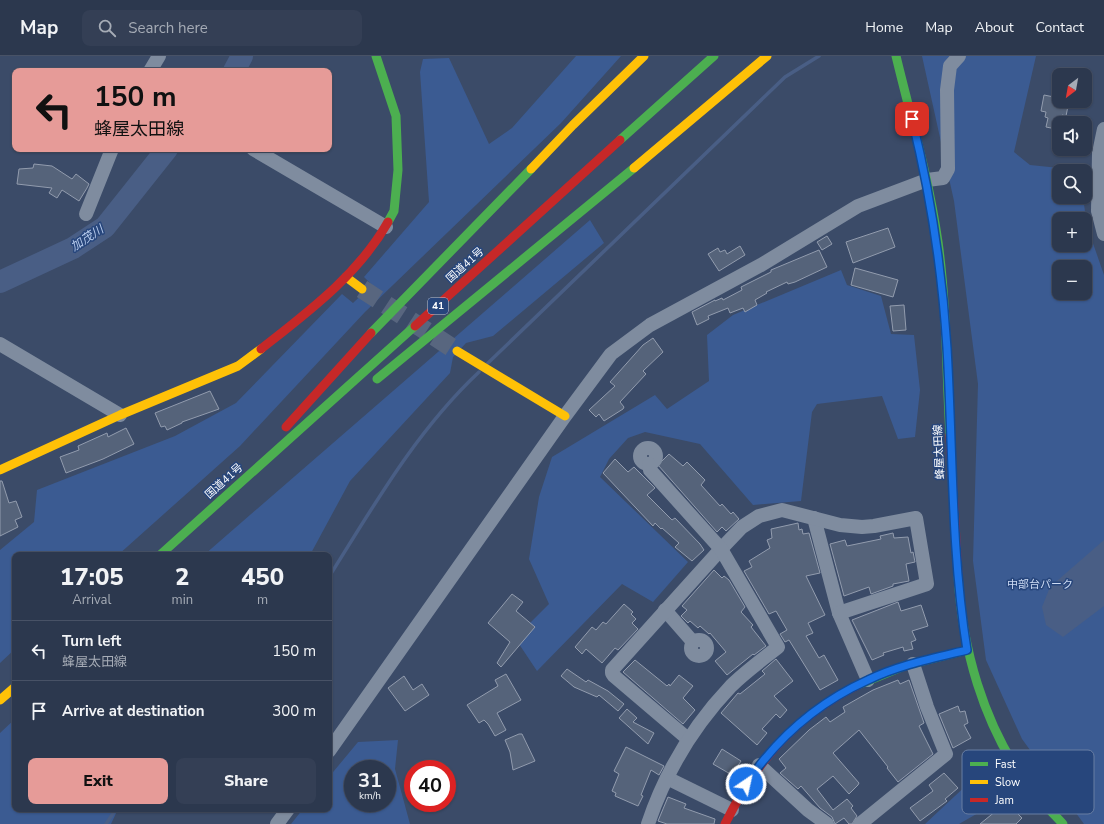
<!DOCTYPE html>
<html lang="en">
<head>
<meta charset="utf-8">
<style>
	:root { --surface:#2c384e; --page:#343f55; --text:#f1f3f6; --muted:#a6acb6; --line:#485266; --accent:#e69b98 }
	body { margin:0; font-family:"Nunito Sans","Noto Sans JP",sans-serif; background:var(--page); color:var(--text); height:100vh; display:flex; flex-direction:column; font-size:15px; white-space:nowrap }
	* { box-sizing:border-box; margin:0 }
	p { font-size:13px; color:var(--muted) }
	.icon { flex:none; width:22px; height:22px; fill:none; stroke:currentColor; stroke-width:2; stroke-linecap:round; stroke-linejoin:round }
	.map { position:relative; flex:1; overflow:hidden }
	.drawer { position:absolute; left:12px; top:496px; width:320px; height:260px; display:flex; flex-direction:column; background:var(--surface); border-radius:8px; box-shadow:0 1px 3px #0004,0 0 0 1px var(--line) }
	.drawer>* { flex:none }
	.guide { position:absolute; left:12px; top:12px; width:320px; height:84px; border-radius:8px; box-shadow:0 1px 3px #0004,0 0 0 1px var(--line); background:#e69b98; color:#111; overflow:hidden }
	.needle { width:26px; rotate:211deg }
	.buttons { position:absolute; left:1052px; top:12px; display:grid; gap:8px }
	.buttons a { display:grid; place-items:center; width:40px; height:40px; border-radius:8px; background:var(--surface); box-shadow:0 1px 3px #0004,0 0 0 1px var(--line); font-size:20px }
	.speed { position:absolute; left:344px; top:704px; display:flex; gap:8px; font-size:20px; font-weight:700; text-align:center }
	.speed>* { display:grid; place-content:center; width:52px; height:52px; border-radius:50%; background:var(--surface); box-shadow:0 1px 3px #0004,0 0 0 1px var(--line); line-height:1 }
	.speed small { font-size:10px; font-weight:400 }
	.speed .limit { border:6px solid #d22; background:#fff; color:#111 }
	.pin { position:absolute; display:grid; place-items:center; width:34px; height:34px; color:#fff; margin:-17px; border-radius:8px; box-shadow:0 2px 6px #0006 }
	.me { position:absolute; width:44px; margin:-22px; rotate:34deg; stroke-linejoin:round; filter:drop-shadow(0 0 3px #0008) }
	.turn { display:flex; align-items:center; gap:14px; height:84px; padding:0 16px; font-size:18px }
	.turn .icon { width:52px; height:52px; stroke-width:2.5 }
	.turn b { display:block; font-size:28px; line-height:34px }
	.eta { display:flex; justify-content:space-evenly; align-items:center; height:68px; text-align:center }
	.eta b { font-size:24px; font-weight:800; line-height:28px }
	.action { display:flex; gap:8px; margin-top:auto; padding:8px 16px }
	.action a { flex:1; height:46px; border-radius:8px; background:var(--accent); color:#111; font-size:16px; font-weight:800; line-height:46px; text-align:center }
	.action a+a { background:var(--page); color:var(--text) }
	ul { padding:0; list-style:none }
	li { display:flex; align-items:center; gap:12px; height:60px; padding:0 16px; border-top:1px solid var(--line) }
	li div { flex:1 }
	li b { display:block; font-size:15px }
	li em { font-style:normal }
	header { display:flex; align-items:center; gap:24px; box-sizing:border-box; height:56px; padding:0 20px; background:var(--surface); border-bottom:1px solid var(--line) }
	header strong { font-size:19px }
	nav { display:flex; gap:22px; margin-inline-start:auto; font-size:14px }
	.search { width:280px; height:36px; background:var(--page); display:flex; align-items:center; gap:10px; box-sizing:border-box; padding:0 14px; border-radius:8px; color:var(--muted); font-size:15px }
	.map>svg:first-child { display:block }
	.green { fill:#3b5b92; fill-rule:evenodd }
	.water { fill:#495e85 }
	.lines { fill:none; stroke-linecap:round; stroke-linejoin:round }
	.stream { stroke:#495e85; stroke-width:3.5 }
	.river { stroke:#495e85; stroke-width:22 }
	.building { fill:#55637a; stroke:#929cae }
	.secondary-tunnel { stroke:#58667f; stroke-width:19; stroke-dasharray:19 10; stroke-linecap:butt }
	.street { stroke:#7f8c9f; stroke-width:14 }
	.fast { stroke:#4caf50; stroke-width:9 }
	.slow { stroke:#ffc107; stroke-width:9 }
	.jam { stroke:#c62828; stroke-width:9 }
	.route-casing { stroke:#114b97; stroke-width:10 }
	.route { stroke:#1a73e8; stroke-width:7 }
	.labels { text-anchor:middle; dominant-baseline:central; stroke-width:3; stroke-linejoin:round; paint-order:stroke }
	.shield { fill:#27467c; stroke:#bec8d8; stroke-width:1 }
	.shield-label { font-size:10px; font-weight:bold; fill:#fff }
	.street-label { font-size:11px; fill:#fff; stroke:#27467c }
	.park-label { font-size:11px; fill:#cedcf4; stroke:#27467c }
	.water-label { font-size:12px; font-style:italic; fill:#b7cbec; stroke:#27467c }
	.key { fill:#27467c; stroke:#687ea3; stroke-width:1 }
	.key-label { font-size:11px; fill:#fff }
</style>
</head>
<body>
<header>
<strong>Map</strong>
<div class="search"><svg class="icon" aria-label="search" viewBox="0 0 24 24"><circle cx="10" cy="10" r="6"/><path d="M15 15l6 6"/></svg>Search here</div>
<nav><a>Home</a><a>Map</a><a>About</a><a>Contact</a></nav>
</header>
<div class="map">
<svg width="1104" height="768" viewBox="0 0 1104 768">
	<rect width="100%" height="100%" fill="#3b4b68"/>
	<g class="green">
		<polygon points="576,0 621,0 561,67 365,256 240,390 118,499 15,499 15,593 0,607 0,494 34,466 37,434 175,380 236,347 342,238 353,247 372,229 364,221 429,146 420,16 423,3 449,2 489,88 512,72"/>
		<path d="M922 0H1036L1014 96 1030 109 1079 114 1059 115V141H1083L1087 170 1104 219V768H1084L1022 683 986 604 973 505 978 328 954 145ZM1059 163H1085V189H1059ZM1059 211H1085V237H1059Z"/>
		<polygon points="590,164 604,187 493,280 466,287 453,301 450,317 350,425 310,499 204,499"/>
		<polygon points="841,214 847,229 881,240 891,278 914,279 920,334 915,381 898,383 882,340 817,348 812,356 801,445 753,449 700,388 645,376 628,382 609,403 600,421 688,506 653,546 622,528 537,615 515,582 549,548 529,503 539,441 552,401 655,339 667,353 709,325 707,279 733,259"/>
		<polygon points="15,663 15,753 118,753 111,768 0,768 0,677"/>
		<path d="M398 684 395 713 410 768H291L303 753H329V721L358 686ZM353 713H387V747H353Z"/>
		<polygon points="991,703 1013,737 959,768 925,768 971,725"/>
	</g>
	<polygon class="water" points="1104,484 1104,550 1063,581 1046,569 1042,551 1050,531"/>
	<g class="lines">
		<g class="stream">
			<polyline points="488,307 785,21 819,0"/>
			<path d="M329 521C374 449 417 374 479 316"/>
			<polyline points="106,768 116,753"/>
		</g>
		<g class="river">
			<polyline points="234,15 242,0"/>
			<polyline points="0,226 73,192 105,171 167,93"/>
		</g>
	</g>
	<g class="building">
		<polygon points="1044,39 1059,42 1059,45 1069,45 1066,60 1062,59 1061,64 1058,63 1056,73 1046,71 1048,62 1045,61 1046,56 1041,55"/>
		<polygon points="34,108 52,110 72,123 76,118 89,128 87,132 79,145 62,134 57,142 49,137 52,132 17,128 19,113 33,112"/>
		<polygon points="888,172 895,191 853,207 846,186"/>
		<polygon points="827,180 832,188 822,194 817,186"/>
		<polygon points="740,190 745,199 719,215 708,198 718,192 720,196 725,194 727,198"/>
		<polygon points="819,194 827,211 795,226 788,228 787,226 766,236 767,237 755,244 757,249 745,256 743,252 730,257 728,252 708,260 709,263 697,269 692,256 715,244 715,245 722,242 723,244 742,234 741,231 771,216 771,214"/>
		<polygon points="855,212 898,224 893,241 851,229"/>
		<polygon points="904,249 906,274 893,275 890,250"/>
		<polygon points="653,282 663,296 643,315 646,318 620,346 624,351 623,353 604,365 599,358 596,361 589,354 615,330 610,326 643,289"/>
		<polygon points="210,335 219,353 182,366 182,367 167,374 165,370 161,371 155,357"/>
		<polygon points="126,372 134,388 103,403 66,417 60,401 79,394 78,390 107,377 108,381"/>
		<polygon points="669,398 683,410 687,406 705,424 701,429 720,450 722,448 731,458 733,456 739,463 726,475 722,471 717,476 658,409"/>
		<polygon points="615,403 628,416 634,411 655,432 647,439 672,464 675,462 700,488 704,494 692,505 675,491 679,487 662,472 661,473 655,467 653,470 603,417"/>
		<polygon points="0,425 2,425 9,447 16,445 22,461 15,464 18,471 0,480"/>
		<polygon points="798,467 799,474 802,473 803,478 809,477 820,517 806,520 825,559 808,567 813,577 806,580 819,602 824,599 838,624 820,634 789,584 785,586 780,578 787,574 776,555 769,558 744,515 752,511 749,505 770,492 767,484 772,482 771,473"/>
		<polygon points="893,477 894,482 908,481 911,497 913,496 915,506 906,508 909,525 893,528 893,530 871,538 869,531 844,540 830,488 845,484 847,490 881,483 880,480"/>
		<polygon points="714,514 722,522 724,520 729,524 745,551 741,556 753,569 751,571 766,590 754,599 753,598 727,619 715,605 726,596 710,577 709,578 700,570 698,572 690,565 688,567 681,560 687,554 682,550"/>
		<polygon points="512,538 523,546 516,555 535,571 501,611 497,607 510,586 488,567"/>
		<polygon points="898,546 901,555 921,549 928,570 912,575 916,584 911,586 913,593 904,595 903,591 883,597 884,599 872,604 852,564"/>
		<polygon points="624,548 633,556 631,558 636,563 632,567 638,573 618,594 615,592 602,607 586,593 582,598 575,591 592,571 596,574 603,566 606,568"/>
		<polygon points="776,603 793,625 774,640 787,654 780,662 776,658 762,673 767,677 757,689 721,657 738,637 740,638 765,618 762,615"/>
		<polygon points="635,604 667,630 669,628 670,630 679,619 693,630 683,642 695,654 683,668 623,616"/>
		<polygon points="567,613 586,626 588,624 608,635 624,648 618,655 599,639 597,641 574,631 561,620"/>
		<polygon points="506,618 521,644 497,657 506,674 495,680 488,668 484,664 479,667 467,649 498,630 495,624"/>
		<polygon points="404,620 413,634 422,628 429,639 405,655 388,632"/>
		<polygon points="898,624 900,628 909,624 924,667 919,670 933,698 898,726 887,712 888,711 859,674 833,697 859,727 858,729 849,738 833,720 817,733 833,754 847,743 853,750 851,752 857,760 852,768 849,768 844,762 835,768 832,761 820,752 801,730 798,733 780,717 786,712 779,703 809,674 826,661 830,666 845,656 843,651 873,634"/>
		<polygon points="958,650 960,656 965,655 968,667 964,669 971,682 953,692 939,658"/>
		<polygon points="627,653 637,662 633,666 654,677 648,688 619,662"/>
		<polygon points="519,678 522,678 535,705 513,714 510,696 505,684"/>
		<polygon points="626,691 664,710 659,719 651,714 641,739 643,740 638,750 615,740 616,737 612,735 619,718 614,715"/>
		<polygon points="722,693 741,705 732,719 713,708"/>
		<polygon points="944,717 958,732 945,743 947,745 920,765 910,752 933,735 929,729"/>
		<polygon points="668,741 686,748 684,752 715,763 714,768 667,768 658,765"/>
		<polygon points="1002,750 1006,755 1012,752 1022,762 1016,768 980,768"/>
	</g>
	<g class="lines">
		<polyline class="secondary-tunnel" points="362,233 457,295"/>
		<g class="street">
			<polyline points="150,15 159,0"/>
			<polyline points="1104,73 1099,97 1098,155 1104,178"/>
			<polyline points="253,93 386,171"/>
			<polyline points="86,158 112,93"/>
			<polyline points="0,288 120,359"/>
			<circle cx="648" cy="400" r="8"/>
			<polyline points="814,462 839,557 868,624"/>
			<polyline points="665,554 693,586"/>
			<circle cx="699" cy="592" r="8"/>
			<polyline points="688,683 614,620 612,617 612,614 721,493 742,471 759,460 782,454 840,469 862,471 874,470 916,462 927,528 839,557"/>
			<polyline points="329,695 565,360 611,298 650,269 761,209 858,150 927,124 943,122 948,113 947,34 950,10 959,0"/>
			<polyline points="759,709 808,754 827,768"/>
			<polyline points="667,722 732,754"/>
			<polyline points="277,768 288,753"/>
			<path d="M648 768C665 717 694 669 731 630 745 616 763 603 778 591L721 493 650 414 649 408"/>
			<polyline points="860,768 946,698 927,651 913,608"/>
		</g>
		<g class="fast">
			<polyline points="376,0 396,60 398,114 394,155 388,166"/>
			<path d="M896 0C911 62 929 123 938 186 947 250 946 315 950 379"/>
			<polyline points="620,84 714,0"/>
			<polyline points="371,277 531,113"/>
			<polyline points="377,323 634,112"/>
			<polyline points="160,499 415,270"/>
			<path d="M958 519C962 592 983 667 1026 727 1037 742 1051 755 1063 768"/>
			<polyline points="860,628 904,610 967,594"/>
		</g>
		<g class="slow">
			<polyline points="634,112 767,0"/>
			<polyline points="531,113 573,69 644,0"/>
			<polyline points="346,221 362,233"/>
			<polyline points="457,295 565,360"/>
			<polyline points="0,414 120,359 238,310 261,293"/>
			<polyline points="0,644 15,631"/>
		</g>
		<g class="jam">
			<polyline points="415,270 620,84"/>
			<path d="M261 293C308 256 358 219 388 166"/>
			<polyline points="286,371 371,277"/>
			<polyline points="950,379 958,519"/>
			<path d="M725 768C756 705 796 660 860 628"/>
		</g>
	</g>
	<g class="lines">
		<g class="route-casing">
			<path id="route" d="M746 728C777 682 817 647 868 624 899 609 934 602 967 594 951 494 953 393 947 292 942 213 931 140 912 63"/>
		</g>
		<use href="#route" class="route"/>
	</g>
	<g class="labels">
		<rect class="shield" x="428" y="242" width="20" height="16" rx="3"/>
		<g class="shield-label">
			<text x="438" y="250">41</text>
		</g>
		<g class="street-label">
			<text transform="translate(465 209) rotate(-42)">国道41号</text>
			<text transform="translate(939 396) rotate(-93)">蜂屋太田線</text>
			<text transform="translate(224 425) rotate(-42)">国道41号</text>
		</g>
		<g class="park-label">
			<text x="1040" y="528">中部台パーク</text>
		</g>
		<g class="water-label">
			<text transform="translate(87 182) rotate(-33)">加茂川</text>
		</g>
	</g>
	<rect x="962" y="694" width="132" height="64" rx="6" class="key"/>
	<rect x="970" y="706" width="18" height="4" fill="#4caf50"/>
	<rect x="970" y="724" width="18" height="4" fill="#ffc107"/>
	<rect x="970" y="742" width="18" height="4" fill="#c62828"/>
	<g class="key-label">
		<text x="995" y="712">Fast</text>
		<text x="995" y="730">Slow</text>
		<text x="995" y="748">Jam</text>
	</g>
</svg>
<div class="buttons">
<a><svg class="needle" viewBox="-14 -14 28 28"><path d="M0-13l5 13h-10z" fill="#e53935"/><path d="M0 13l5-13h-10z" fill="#a6acb6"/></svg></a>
<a><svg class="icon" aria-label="sound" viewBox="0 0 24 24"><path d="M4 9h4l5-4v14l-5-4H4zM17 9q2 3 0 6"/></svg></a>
<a><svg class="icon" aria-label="search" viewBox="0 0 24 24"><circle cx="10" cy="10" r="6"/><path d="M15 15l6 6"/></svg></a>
<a>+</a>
<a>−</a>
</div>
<div class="speed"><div>31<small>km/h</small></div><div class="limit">40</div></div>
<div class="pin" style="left:912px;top:63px;background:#d93025"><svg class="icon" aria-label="arrive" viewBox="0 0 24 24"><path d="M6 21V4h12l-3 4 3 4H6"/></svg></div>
<svg class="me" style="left:746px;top:728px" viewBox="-20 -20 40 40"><circle r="17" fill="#1a73e8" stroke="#fff" stroke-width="3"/><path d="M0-11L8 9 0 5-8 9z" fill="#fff"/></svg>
<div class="guide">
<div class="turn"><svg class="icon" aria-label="left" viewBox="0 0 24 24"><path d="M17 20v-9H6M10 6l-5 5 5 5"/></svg><div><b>150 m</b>蜂屋太田線</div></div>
</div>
<section class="drawer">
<div class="eta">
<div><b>17:05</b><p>Arrival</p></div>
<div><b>2</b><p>min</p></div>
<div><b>450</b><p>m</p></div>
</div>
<ul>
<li><svg class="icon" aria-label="left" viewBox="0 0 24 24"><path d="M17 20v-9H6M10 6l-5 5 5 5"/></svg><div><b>Turn left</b><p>蜂屋太田線</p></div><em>150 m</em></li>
<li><svg class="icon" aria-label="arrive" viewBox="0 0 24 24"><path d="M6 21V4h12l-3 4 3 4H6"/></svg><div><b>Arrive at destination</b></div><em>300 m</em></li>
</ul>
<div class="action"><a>Exit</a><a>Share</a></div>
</section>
</div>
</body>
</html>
